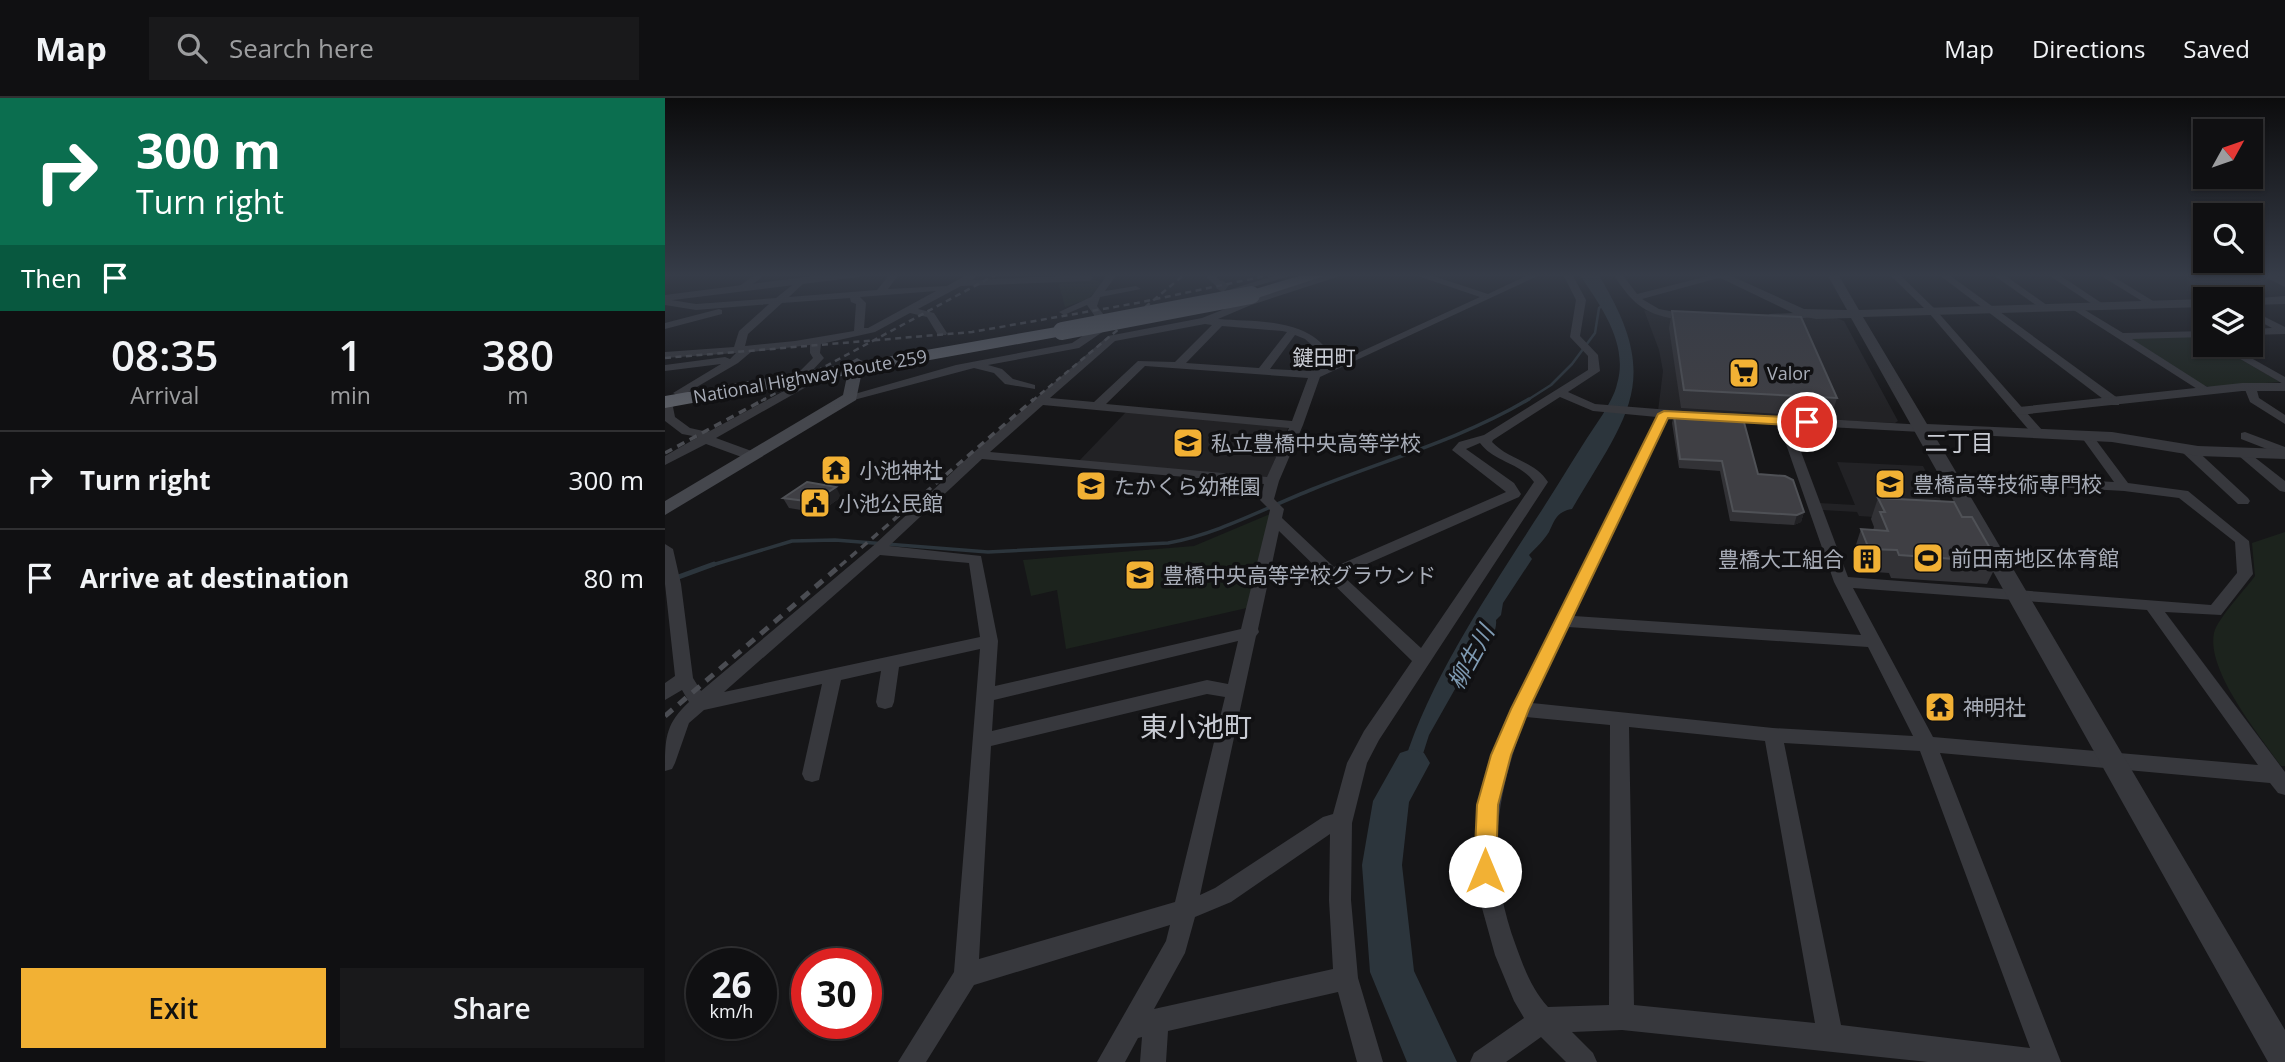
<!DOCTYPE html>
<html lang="en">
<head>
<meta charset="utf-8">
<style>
	:root { --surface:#101012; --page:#19191b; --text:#f1f3f6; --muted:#9c9d9f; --line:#303032; --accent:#f2b134 }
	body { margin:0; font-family:"Open Sans","Noto Sans JP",sans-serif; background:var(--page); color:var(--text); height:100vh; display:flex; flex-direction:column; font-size:26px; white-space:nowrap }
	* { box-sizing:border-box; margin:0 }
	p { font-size:23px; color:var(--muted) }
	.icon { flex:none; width:38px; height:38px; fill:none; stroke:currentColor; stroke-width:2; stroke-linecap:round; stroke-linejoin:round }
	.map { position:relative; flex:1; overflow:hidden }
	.panel { display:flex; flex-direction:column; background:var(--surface); width:665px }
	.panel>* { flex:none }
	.banner { background:#0b6e4f; color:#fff; overflow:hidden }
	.needle { width:46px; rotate:50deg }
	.controls { position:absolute; left:1528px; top:21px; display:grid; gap:14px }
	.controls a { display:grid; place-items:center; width:70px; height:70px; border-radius:0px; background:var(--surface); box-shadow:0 2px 5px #0004,0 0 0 2px var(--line); font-size:35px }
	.speed { position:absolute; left:21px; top:850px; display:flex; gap:14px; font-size:35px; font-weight:700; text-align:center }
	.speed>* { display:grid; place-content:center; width:91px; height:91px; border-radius:50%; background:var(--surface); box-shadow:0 2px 5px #0004,0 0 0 2px var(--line); line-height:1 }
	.speed small { font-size:18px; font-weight:400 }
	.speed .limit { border:10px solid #d22; background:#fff; color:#111 }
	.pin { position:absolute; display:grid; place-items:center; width:60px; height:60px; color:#fff; margin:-30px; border:4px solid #fff; border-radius:50%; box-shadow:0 2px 7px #0007 }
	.me { position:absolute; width:77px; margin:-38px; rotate:0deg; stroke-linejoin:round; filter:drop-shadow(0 0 5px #0008) }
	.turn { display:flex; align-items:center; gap:24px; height:147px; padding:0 21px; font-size:32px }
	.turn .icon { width:91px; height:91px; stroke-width:2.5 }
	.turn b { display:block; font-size:49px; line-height:60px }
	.then { display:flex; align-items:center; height:66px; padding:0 21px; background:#0003; gap:14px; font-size:26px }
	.eta { display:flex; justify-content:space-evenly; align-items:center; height:119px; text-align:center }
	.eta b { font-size:42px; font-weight:600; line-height:49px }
	.action { display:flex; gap:14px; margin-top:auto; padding:14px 21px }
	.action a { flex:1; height:80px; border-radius:0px; background:var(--accent); color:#111; font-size:28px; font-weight:600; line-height:80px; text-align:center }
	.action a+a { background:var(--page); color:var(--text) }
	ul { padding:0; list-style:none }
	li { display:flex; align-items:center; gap:21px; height:98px; padding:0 21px; border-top:2px solid var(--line) }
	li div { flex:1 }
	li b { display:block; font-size:26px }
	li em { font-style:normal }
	header { display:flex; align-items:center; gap:42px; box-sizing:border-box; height:98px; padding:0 35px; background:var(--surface); border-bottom:2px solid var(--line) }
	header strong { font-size:33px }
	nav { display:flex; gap:38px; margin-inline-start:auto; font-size:24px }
	.search { width:490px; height:63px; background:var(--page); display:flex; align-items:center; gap:18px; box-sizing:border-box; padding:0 24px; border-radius:0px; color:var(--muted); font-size:26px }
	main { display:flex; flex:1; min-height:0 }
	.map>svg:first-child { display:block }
	.built { fill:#222225 }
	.green { fill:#1c231d }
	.water { fill:#2c353c }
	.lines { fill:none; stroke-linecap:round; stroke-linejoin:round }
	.stream-far2 { stroke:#2c353c; stroke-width:2.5 }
	.stream-far1 { stroke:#2c353c; stroke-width:3.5 }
	.stream { stroke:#2c353c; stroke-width:5 }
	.river { fill:#2c353c; fill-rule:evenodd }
	.minor-tunnel { stroke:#333438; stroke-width:10; stroke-dasharray:10 5; stroke-linecap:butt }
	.minor { fill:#37383d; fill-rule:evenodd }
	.tertiary { fill:#37383d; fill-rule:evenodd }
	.secondary { fill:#45474d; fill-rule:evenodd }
	.trunk { fill:#5b5e65; fill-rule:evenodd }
	.rail-far2 { stroke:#4a4c52; stroke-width:2.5; stroke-dasharray:6 4.5; stroke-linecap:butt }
	.rail-far1 { stroke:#4a4c52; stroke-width:3.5; stroke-dasharray:8 6; stroke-linecap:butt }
	.rail { stroke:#4a4c52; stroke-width:5; stroke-dasharray:10 8; stroke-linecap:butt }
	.trunk-bridge { stroke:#5b5e65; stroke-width:18 }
	.wall { fill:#323236 }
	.shaded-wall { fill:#212124 }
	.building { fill:#3f3f44; stroke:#4f5156; stroke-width:2 }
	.route { fill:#f2b134; stroke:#9d7322; stroke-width:2 }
	.labels { text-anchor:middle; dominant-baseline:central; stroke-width:7; stroke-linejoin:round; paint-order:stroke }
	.far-poi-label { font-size:18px; fill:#a8adb8; stroke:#111113; text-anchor:start }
	.far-street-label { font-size:18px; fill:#a8adb8; stroke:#111113 }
	.far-quarter-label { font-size:21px; fill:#c9ccd4; stroke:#111113 }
	.poi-label { font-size:21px; fill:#a8adb8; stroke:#111113; text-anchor:start }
	.neighbourhood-label { font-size:23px; fill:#c9ccd4; stroke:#111113 }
	.water-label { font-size:23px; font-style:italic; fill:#7f9bb3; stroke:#111113 }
	.near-quarter-label { font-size:28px; fill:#c9ccd4; stroke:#111113 }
</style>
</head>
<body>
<header>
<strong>Map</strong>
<div class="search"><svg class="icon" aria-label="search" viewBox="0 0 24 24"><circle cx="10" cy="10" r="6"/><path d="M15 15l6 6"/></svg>Search here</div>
<nav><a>Map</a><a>Directions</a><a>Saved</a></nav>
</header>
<main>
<section class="panel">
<div class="banner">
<div class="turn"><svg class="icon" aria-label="right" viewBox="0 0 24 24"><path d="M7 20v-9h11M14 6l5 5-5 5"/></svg><div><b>300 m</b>Turn right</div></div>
<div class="then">Then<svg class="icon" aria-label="arrive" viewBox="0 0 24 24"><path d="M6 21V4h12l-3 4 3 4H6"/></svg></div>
</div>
<div class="eta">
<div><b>08:35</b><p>Arrival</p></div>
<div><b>1</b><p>min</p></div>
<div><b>380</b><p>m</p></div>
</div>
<ul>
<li><svg class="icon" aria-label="right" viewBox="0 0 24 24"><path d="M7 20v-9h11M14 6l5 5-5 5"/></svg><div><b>Turn right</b></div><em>300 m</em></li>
<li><svg class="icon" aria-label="arrive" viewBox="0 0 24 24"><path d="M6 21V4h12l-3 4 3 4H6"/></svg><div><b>Arrive at destination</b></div><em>80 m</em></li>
</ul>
<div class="action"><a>Exit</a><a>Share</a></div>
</section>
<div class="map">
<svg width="1620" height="964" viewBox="0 0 1620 964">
	<rect width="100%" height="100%" fill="#161618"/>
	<g class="built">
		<polygon points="979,212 1017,222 1139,219 1171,220 1179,223 1233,323 1230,325 993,313 998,273 994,252"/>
		<polygon points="461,314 624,328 602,380 414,363"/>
		<polygon points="1172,364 1258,368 1287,424 1194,418 1192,414 1157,412 1154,405 1190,407"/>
	</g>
	<g class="green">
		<polygon points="428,181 437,185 423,201 400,209 393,183"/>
		<polygon points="1532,238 1540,240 1540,247 1551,247 1615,284 1545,289 1537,287 1467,242 1469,240"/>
		<polygon points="605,416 582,510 401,551 392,492 366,498 358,462 529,448"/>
		<path d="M1620 434V668H1616C1595 638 1541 573 1549 535 1552 521 1580 492 1590 478L1587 445Z"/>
	</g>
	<path class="water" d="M914 176H933C999 283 963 316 907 411 891 414 890 422 884 434 879 442 871 450 864 457L867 461 838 505 836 517 831 522C833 537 815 560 803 568L764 637 741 709 725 724C742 614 810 517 869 424 893 388 914 351 938 316 943 307 950 296 952 286 964 246 936 208 914 176Z"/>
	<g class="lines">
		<polyline class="stream-far2" points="861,303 886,287 907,266 930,235 934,210 938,207"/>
		<path class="stream-far1" d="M44 468 127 443 170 442 323 454 503 445C553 436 600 410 648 391 720 362 797 341 864 301"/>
		<polyline class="stream" points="0,484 49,466"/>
		<polygon class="river" points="747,651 759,655 765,665 744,704 737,767 749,873 792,964 742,964 705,874 697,767 708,703 735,655"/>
		<polyline class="minor-tunnel" points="554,186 561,191"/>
		<g class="minor">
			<polygon points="91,176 101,176 79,193 73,193 73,189"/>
			<path d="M225 176H234L223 191 282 188 303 176H315L307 182 424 177 429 180 424 183 296 188 253 211 269 215 282 235 281 237H273L262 219 245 215 210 234 156 246 155 255 159 260 145 275 135 273 148 260 145 255V247L86 254 73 265 18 297 14 298 8 295 56 266 0 273V267L60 259 65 261 71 255 0 260V254L69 249 74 233 104 206 31 212 0 207V201L31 206 111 200 136 180 141 183 124 199 212 192ZM271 193 203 230H199L201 205 195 199ZM185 200 186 204 191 206 189 233 130 243 80 248 83 236 117 205Z"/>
			<polygon points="443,176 452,176 440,193 471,188 476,191 435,199 432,208 439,217 439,233 414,250 323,267 337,271 348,281 370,287 370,291 340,286 329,275 309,270 185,303 179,299 291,267 407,245 430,230 429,217 422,207 399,217 394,214 426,199"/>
			<polygon points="542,176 555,176 551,179 559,186 551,188 542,180"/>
			<polygon points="615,176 631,176 565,196 560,193"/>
			<path d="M666 176H681L586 207 553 221C589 224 635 220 660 249L658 271 815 199 747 176H762L823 196 865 176H877L655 279 638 327 614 383 609 401 619 411 617 420 669 469 841 394 787 352 794 344 819 337 923 272V258L905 239 911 202 898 176H907L921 202 915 238 933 257 935 273 903 294 930 306 1030 314 1036 318 1030 322 1003 320 909 518 1196 537 1169 484 1114 326 1052 322 1050 319 1056 315 1260 327 1262 330 1256 334 1126 327 1183 479 1546 507 1572 475 1570 444 1514 400 1459 393 1286 383 1279 379 1286 375 1449 384 1415 337 1421 333 1425 334 1463 385 1523 393 1584 443 1588 476 1556 517 1500 514 1620 674V697L1613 695 1605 685 1275 655 1396 964H1263L957 932 907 934 928 955 932 964H901L876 939 841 964H805L809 955 859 920 849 903 830 857 812 792 809 762 814 703 822 674 846 611 992 319 928 313 895 299 828 342 827 344C844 362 870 363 883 384L714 642 702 665 687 725 686 802 693 880 718 964H692L673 894 503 933 501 964H475L477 939 473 940 460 964H432L501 843 505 827 309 887 261 964H233L289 874 315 551 234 569 229 604 227 609 220 611 213 609 211 604 216 573 176 582 154 682 147 684 140 682 137 676 157 586 39 612 24 625 10 665 7 671 0 673C0 641 0 626 24 604L17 592 0 602V585L10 578 0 486V446L8 451 16 486 28 580 36 593 208 448 309 354 443 238 537 220 580 203ZM540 226 547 227 510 264 473 263 429 304 385 300 450 243ZM557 228 617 233 622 234 594 270 521 265ZM630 237 640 241 650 250V263L646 273 605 271ZM480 268 643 280 627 323 441 306ZM378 307 624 330 602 379 325 354ZM815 345C829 364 856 365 869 384L756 550 677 477 854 399 856 396 849 385 801 351ZM317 361 599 386 595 402 605 412 576 531 330 588 333 543 316 458 224 448ZM614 433 747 563 699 633 682 665 668 716 658 719 550 790 535 797 591 538 594 534 593 531ZM215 457 304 465 315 539 59 594ZM1188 490 1482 512 1593 667 1268 639ZM903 529 1203 549 1248 638 1108 630 867 605ZM573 543 563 586 542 582 327 633 329 602ZM542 596 560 599 510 804 314 861 326 648ZM861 619 945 627 944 907 883 909C867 892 859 870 851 848 820 764 830 700 861 619ZM964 629 1100 643 1150 925 969 907ZM1119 645 1255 653 1365 950 1176 927ZM665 736 664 802 668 871 489 911 520 855 530 819 566 804Z"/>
			<path d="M948 176H957L972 196 1051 176H1068L977 201 994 211 1031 218 1032 220C1026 224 1019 222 1011 221 977 216 966 203 948 176Z"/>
			<polygon points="1224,176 1234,176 1270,211 1377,332 1377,338 1369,338 1264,215"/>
			<polygon points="1273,176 1283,176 1454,301 1454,307 1446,307"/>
			<polygon points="1327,176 1338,176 1386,210 1378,212"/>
			<polygon points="1382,176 1393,176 1441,208 1433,210"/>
			<polygon points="1433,176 1444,176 1493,206 1485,208"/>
			<polygon points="1410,206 1458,235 1540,233 1540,239 1467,241 1550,294 1548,296 1540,296 1407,211 1405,209"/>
			<polygon points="54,211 57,212 57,216 0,231 0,225"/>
			<polygon points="1586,212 1620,229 1620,236 1586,237 1586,231 1607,230 1586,219"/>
			<polygon points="1151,214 1156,217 1154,219 1105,222 1100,219 1105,216"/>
			<polygon points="1551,247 1563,247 1620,279 1620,287"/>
			<polygon points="156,273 166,275 51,340 92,355 92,361 82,361 41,346 0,367 0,358 33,339 17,336 0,323 0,303 7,299 13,303 8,309 10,319 25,330 43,334"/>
			<polygon points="1585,286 1591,289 1594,300 1620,317 1620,326 1585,304 1579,289"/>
			<polygon points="1580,334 1620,349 1620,358 1576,341 1576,335"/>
			<polygon points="1522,347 1527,348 1583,400 1585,403 1583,406 1573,406 1517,354 1516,351"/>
			<polygon points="1579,351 1620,383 1620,394 1615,393 1574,358 1574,352"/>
		</g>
		<g class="tertiary">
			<polygon points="164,176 199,176 194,179 0,203 0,197"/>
			<polygon points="1047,176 1062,176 1139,211 1182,212 1162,176 1173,176 1194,212 1540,201 1540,209 1198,219 1262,326 1447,334 1533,348 1620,351 1620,361 1533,358 1447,344 1268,335 1620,932 1620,964 1603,964 1186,220 1151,221 1132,217"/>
			<polygon points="1594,176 1609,176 1620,182 1620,189"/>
			<polygon points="1620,198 1620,206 1586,207 1586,201 1581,201"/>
			<polygon points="1577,285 1620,285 1620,293 1577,293 1354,317 1347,313 1354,309"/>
		</g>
		<polygon class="secondary" points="192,260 199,264 191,302 0,417 0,403 178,297 185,264"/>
		<g class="trunk">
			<polygon points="641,176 666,176 586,202 578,197 580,194"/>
			<polygon points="397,228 406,233 403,237 0,310 0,298"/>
		</g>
		<g class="rail-far2">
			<polyline points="0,260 307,234 472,205 610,176"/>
			<polyline points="96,303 332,176"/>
			<polyline points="367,303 520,176"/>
		</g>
		<g class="rail-far1">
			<polyline points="0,355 100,301"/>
			<polyline points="175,468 369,301"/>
		</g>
		<polyline class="rail" points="0,618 177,466"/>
		<polyline class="trunk-bridge" points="397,233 586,197"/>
	</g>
	<g class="wall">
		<polygon points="1007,213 1172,300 1166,319 1016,310 1004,230"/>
		<polygon points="1009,316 1093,376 1139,414 1136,424 1129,427 1065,423 1055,373 1014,370 1007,325"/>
		<polygon points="176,399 154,415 124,410 118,400"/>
		<polygon points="1213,400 1297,419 1333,464 1322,486 1226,480 1224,475 1196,473 1189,453 1196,431 1208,432 1209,429 1206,421"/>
	</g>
	<g class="shaded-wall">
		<polygon points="171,389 176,399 154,415 148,404"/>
		<polygon points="1139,414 1136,424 1129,427 1132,417"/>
	</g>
	<g class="building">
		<polygon points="1007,213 1136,219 1172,300 1019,292"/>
		<polygon points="1009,316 1077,317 1093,376 1120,378 1128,382 1139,414 1132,417 1068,413 1057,363 1015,361"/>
		<polygon points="142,384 171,389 148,404 118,400"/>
		<polygon points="1213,400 1289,404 1297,419 1307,419 1333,464 1234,457 1232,452 1204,451 1196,431 1223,433 1215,414 1220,414"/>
	</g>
	<linearGradient id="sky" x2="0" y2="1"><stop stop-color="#0c0c0d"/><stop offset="0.57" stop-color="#363c48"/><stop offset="1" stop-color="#363c48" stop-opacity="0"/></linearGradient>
	<rect width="1620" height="311" fill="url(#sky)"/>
	<polygon class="route" points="999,313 1142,320 1148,324 1142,328 1003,320 864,611 846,657 833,707 831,773 828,780 820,783 812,780 809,773 812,707 826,657 846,611 993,316"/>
	<defs>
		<g id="supermarket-square" transform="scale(1.575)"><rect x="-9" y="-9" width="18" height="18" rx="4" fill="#f2b134" stroke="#111113"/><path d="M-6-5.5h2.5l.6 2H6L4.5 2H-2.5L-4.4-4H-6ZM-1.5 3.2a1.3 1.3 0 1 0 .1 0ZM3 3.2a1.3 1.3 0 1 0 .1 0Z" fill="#111"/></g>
		<g id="school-square" transform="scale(1.575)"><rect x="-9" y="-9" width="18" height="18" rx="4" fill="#f2b134" stroke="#111113"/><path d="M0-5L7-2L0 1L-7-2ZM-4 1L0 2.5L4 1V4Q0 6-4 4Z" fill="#111"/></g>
		<g id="temple-square" transform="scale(1.575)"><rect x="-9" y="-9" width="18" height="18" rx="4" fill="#f2b134" stroke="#111113"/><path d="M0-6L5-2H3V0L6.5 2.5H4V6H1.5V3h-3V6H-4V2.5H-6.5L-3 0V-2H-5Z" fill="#111"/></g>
		<g id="university-square" transform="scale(1.575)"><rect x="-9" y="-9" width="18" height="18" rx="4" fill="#f2b134" stroke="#111113"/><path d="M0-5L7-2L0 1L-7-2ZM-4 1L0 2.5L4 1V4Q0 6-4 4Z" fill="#111"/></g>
		<g id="civic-square" transform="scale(1.575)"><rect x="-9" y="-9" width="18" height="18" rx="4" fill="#f2b134" stroke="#111113"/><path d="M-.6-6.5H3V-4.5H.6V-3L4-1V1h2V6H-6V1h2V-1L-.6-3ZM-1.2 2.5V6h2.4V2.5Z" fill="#111"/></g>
		<g id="stadium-square" transform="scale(1.575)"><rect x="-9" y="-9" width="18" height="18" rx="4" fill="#f2b134" stroke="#111113"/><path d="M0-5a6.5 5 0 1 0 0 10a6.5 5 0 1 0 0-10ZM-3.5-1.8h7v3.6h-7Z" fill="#111"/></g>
		<g id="building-square" transform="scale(1.575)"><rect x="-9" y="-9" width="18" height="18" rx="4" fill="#f2b134" stroke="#111113"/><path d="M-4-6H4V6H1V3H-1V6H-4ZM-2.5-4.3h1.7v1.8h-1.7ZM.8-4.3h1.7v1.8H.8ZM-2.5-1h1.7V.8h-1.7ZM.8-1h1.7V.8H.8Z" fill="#111"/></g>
	</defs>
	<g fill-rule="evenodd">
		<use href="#supermarket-square" x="1079" y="275"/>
		<use href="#school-square" x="523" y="345"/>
		<use href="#temple-square" x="171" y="372"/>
		<use href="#university-square" x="1225" y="386"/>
		<use href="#school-square" x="426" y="388"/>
		<use href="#civic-square" x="150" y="405"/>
		<use href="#stadium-square" x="1263" y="460"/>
		<use href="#building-square" x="1202" y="461"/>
		<use href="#school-square" x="475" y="477"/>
		<use href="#temple-square" x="1275" y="609"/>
	</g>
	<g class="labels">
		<g class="far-poi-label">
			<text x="1102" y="275">Valor</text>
		</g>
		<g class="far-street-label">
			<text transform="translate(145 278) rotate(-10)">National Highway Route 259</text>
		</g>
		<g class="far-quarter-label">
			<text x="659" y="259">鍵田町</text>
		</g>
		<g class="poi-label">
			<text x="546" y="345">私立豊橋中央高等学校</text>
			<text x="194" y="372">小池神社</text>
			<text x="1248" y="386">豊橋高等技術専門校</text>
			<text x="449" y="388">たかくら幼稚園</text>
			<text x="173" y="405">小池公民館</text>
			<text x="1286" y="460">前田南地区体育館</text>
			<text x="1179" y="461" text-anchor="end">豊橋大工組合</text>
			<text x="498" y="477">豊橋中央高等学校グラウンド</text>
			<text x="1298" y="609">神明社</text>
		</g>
		<g class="neighbourhood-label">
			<text x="1294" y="344">二丁目</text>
		</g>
		<g class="water-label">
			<text transform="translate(805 559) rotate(-61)">柳生川</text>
		</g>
		<g class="near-quarter-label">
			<text x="531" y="628">東小池町</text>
		</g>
	</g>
</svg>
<div class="controls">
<a><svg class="needle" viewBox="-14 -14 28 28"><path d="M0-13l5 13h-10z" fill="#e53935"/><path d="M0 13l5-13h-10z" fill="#9c9d9f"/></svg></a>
<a><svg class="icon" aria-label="search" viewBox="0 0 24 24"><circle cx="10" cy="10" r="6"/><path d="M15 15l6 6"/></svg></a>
<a><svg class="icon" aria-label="layers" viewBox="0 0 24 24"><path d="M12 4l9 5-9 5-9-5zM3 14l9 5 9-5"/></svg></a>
</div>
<div class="speed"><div>26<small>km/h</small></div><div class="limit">30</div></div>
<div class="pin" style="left:1142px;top:324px;background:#d93025"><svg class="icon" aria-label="arrive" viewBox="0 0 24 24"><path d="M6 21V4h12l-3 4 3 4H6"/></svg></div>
<svg class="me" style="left:820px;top:773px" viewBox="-20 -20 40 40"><circle r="19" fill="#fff"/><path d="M0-13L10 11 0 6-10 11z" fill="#f2b134"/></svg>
</div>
</main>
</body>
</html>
